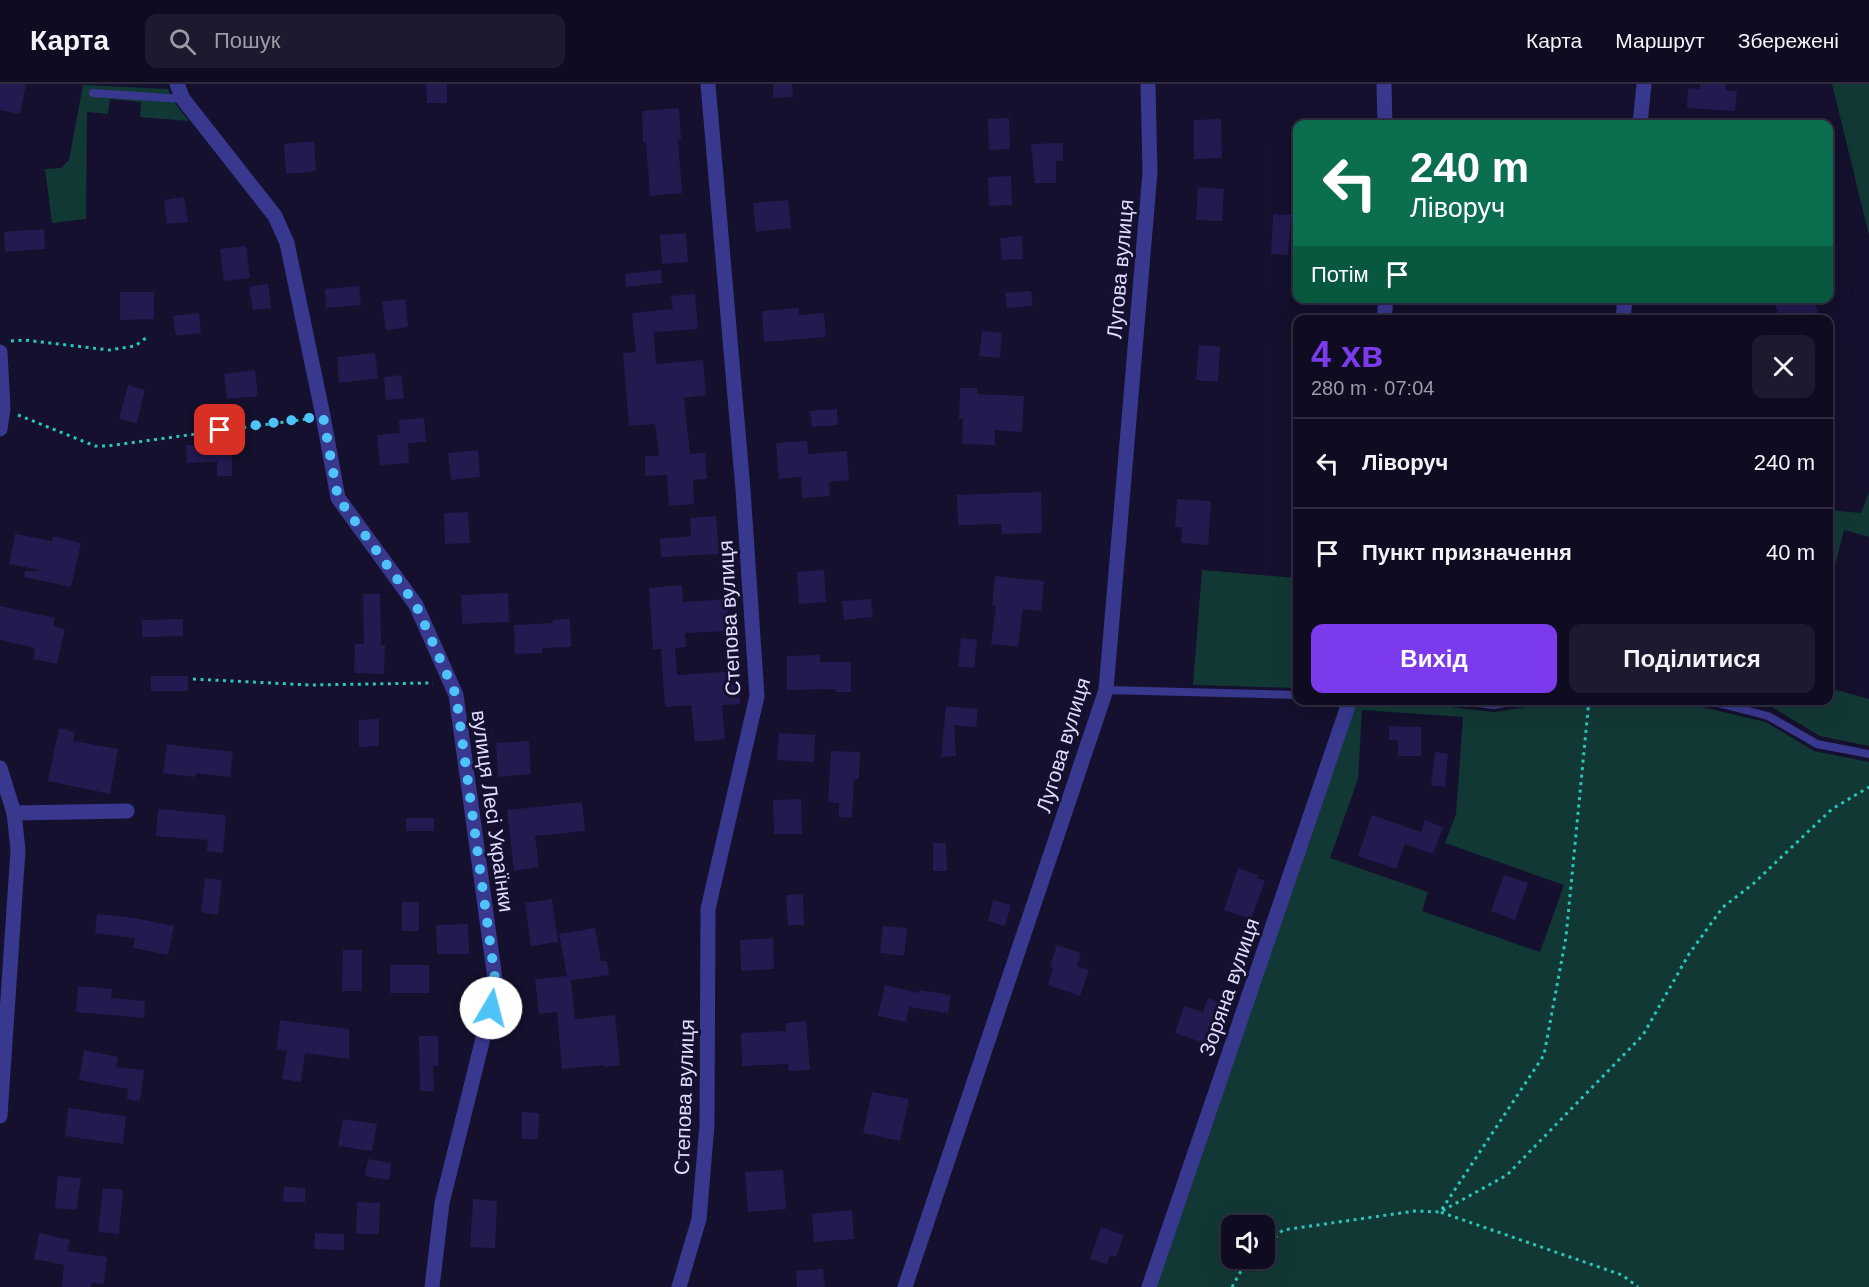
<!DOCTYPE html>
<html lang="uk">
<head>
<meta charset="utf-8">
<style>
	:root { --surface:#0f0c22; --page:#1d1a2f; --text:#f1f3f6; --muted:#9b9ba5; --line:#2f2c40; --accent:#7c3aed }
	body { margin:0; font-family:Helvetica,sans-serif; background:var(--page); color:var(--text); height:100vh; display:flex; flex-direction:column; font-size:22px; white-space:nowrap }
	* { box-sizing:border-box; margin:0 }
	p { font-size:20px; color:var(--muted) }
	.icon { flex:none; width:33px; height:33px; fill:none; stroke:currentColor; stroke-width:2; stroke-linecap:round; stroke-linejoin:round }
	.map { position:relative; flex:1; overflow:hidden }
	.panel { position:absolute; left:1293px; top:231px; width:540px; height:390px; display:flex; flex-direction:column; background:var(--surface); border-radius:12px; box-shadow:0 6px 24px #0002,0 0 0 2px var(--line) }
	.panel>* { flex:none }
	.guide { position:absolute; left:1293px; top:36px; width:540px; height:183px; border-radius:12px; box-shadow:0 6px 24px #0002,0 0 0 2px var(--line); background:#0b6e4f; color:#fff; overflow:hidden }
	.tools { position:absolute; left:1221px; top:1131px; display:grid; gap:12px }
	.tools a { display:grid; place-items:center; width:54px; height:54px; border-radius:12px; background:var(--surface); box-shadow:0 6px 24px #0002,0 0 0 2px var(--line); font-size:30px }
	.pin { position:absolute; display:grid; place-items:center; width:51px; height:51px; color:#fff; margin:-26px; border-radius:12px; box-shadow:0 3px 9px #0006 }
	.me { position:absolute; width:66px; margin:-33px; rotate:8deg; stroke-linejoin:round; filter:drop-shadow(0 0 4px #0008) }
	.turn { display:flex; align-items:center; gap:21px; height:126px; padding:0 18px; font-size:27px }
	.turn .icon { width:78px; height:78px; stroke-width:2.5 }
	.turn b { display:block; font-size:42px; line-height:51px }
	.then { display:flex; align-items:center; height:57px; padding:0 18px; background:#0003; gap:12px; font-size:22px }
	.round { display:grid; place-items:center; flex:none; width:63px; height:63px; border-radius:12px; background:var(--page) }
	.headline { display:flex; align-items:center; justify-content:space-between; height:102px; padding:0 18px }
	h1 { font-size:36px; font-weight:700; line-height:45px; color:var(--accent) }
	.action { display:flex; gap:12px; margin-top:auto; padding:12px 18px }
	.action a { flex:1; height:69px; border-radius:12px; background:var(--accent); color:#fff; font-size:24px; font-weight:700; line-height:69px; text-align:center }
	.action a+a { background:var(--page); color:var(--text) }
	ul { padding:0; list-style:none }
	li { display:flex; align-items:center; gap:18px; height:90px; padding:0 18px; border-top:2px solid var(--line) }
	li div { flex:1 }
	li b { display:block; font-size:22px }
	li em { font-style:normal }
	header { display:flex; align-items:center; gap:36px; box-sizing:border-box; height:84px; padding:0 30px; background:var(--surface); border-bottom:2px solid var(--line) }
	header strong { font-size:28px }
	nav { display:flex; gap:33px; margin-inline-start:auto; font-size:21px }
	.search { width:420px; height:54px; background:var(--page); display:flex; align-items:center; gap:15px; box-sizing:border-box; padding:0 21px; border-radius:12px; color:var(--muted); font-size:22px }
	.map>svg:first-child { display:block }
	.green { fill:#123836; fill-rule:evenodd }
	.building { fill:#241a50 }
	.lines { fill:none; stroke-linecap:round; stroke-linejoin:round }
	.path { stroke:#28c7ba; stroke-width:3; stroke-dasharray:3 4.5; stroke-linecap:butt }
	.service { stroke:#39388f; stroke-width:8 }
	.minor { stroke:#39388f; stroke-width:15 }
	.route { stroke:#4fc3f7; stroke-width:10; stroke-dasharray:0 18 }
	.labels { text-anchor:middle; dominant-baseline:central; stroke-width:6; stroke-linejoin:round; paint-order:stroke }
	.street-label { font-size:21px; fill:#dfdcff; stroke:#14102d }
</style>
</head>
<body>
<header>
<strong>Карта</strong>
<div class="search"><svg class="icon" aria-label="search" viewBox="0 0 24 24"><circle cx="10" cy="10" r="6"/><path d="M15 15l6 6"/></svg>Пошук</div>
<nav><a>Карта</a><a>Маршрут</a><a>Збережені</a></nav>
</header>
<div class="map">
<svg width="1869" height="1203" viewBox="0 0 1869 1203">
	<rect width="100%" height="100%" fill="#14102d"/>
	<g class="green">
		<polygon points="1832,0 1869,0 1869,151"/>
		<polygon points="83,1 168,5 171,14 189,37 140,33 141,18 110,15 108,30 87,28 86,135 52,139 45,85 61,84 69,76"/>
		<polygon points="1869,408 1869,453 1844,446 1829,506 1829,426 1861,429"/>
		<polygon points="1202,486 1297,494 1297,604 1193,601"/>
		<polygon points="1829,604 1869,615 1869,662 1820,652 1772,623 1743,617 1828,616"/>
		<path d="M1666 616 1681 618 1766 638 1814 667 1869 678V1203H1156L1356 619 1405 618 1494 628 1563 617ZM1362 626 1463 633 1456 730 1445 759 1564 801 1540 868 1422 827 1428 808 1330 774 1358 695ZM1232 1142H1264V1174H1232Z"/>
	</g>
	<g class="building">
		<polygon points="0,0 26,0 20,30 0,26"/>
		<polygon points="426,0 447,0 447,19 427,19"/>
		<polygon points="773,0 792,0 793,13 773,14"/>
		<polygon points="1700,0 1726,0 1725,6 1737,7 1735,27 1687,24 1688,4 1700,5"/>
		<polygon points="679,24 681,56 678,56 682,109 650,112 646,58 643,58 642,27"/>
		<polygon points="1009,34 1010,65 989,66 988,35"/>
		<polygon points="1221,35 1222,74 1194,75 1194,36"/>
		<polygon points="314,57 316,87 286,90 284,60"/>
		<polygon points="1063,59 1063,77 1056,77 1056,99 1035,99 1031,60"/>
		<polygon points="1011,92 1012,121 989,122 988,93"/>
		<polygon points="1198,103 1224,105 1222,137 1196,136"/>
		<polygon points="184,113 188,138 167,140 164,116"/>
		<polygon points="788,116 791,144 756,148 753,119"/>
		<polygon points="1273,130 1291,131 1288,171 1271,170"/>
		<polygon points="44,145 45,165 5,168 4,148"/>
		<polygon points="686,149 688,178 662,180 660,151"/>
		<polygon points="1022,152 1023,175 1002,176 1000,154"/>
		<polygon points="246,162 250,194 224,197 220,165"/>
		<polygon points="661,186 662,199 626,203 625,190"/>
		<polygon points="268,200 271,224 253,226 249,203"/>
		<polygon points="359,202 361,221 326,224 325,205"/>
		<polygon points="1031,207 1033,222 1007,224 1005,209"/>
		<polygon points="120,208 154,208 154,235 120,236"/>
		<polygon points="695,210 698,245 654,248 656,280 703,276 706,311 684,314 690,370 705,369 707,395 693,396 694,420 669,422 667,391 645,392 645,372 659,372 655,340 629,342 623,269 636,268 632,229 673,225 671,212"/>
		<polygon points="1773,214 1813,214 1820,236 1780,236"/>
		<polygon points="405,215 408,243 386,246 382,218"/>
		<polygon points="799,224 799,231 824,229 826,253 764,258 762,227"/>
		<polygon points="199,229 201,249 176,252 173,232"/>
		<polygon points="982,247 1002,249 1000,274 979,272"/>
		<polygon points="1199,261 1220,263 1218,298 1196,296"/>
		<polygon points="375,269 378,294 339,299 337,273"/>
		<polygon points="255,286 258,312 227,315 224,290"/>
		<polygon points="401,291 404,314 386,316 384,293"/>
		<polygon points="128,301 145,306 137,339 119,335"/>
		<polygon points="960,304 977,304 977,310 1024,312 1022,348 995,346 995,361 962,360 963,335 959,335"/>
		<polygon points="837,325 838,341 812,343 810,327"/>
		<polygon points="424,334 426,358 408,359 409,379 380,381 377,351 400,349 399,336"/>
		<polygon points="807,357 808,370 847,367 849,396 829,398 830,412 802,414 801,393 779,395 776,359"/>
		<polygon points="186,361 232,362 232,392 217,392 217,378 187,379"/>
		<polygon points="478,366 480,393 451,396 448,369"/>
		<polygon points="1041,408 1042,449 1002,450 1001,440 958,441 957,411"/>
		<polygon points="1177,415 1211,417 1208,461 1181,459 1182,443 1175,443"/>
		<polygon points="468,428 470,459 445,460 444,429"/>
		<polygon points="716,432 719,470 661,473 660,455 691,452 690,434"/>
		<polygon points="15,450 52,457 53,452 81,459 71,503 24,493 25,487 44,487 9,480"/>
		<polygon points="824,486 826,518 799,520 797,488"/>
		<polygon points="995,492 1044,497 1041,527 1023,525 1018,563 991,560 996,522 992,522"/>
		<polygon points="682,501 683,518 728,515 729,547 685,549 686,563 675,564 677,591 738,587 740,620 722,621 725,655 695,658 691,621 665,623 661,565 653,565 649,504"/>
		<polygon points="508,509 509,538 462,540 461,511"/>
		<polygon points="363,510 380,510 381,561 385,561 384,590 354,589 355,560 364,560"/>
		<polygon points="871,515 873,533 844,536 842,517"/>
		<polygon points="0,522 55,534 53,542 65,545 57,580 33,575 35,564 0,556"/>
		<polygon points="183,535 183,552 142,553 142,536"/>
		<polygon points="570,535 571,563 542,564 542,569 515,570 514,541 553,539 553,536"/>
		<polygon points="961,554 977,556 974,584 958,582"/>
		<polygon points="820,571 820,578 851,578 851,608 836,608 836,605 787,606 787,572"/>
		<rect x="151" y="592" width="37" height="15"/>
		<polygon points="946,622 978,625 976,643 954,641 956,672 941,673"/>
		<polygon points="379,635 379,662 359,663 359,636"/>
		<polygon points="1389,642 1421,643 1421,672 1398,672 1398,656 1389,656"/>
		<polygon points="59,644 75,648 73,657 118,665 110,710 48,697"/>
		<polygon points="779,649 815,651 814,678 777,676"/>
		<polygon points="529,657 531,690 498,693 496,659"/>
		<polygon points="167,660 233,668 230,693 196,689 195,693 163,689"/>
		<polygon points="831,667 860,668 859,695 854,695 852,734 839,733 839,719 828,718"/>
		<polygon points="1435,668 1448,670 1445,703 1431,702"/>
		<polygon points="801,715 802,750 774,750 773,716"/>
		<polygon points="582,718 585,747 535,752 539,783 514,787 507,726"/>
		<polygon points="158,725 226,731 223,769 207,767 208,756 156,752"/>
		<polygon points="1372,731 1421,748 1425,736 1443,743 1433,770 1405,760 1396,785 1358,772"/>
		<rect x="406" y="734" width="28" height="13"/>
		<polygon points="933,759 946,759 947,787 933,787"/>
		<polygon points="1238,784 1258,791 1257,794 1265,797 1251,835 1224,826"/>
		<polygon points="1504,791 1528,799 1515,836 1491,827"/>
		<polygon points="205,794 222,796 218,831 201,828"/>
		<polygon points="803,810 804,841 788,841 786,811"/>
		<polygon points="552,815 558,858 531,862 525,819"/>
		<polygon points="993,816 1011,821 1005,842 988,837"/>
		<rect x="402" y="818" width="17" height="29"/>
		<polygon points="97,830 134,834 174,842 168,871 133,864 135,854 95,849"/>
		<polygon points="468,840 469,870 437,870 436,841"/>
		<polygon points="883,842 907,844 904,872 880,869"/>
		<polygon points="595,844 601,877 607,877 609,891 571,896 575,935 615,931 620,981 605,983 604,981 562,985 557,928 539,930 535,895 567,892 559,850"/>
		<polygon points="773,854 774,885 741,887 740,856"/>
		<polygon points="1057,861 1081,869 1077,882 1089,886 1080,912 1048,901 1053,884 1050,883"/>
		<polygon points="343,866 362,866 362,907 342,907"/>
		<rect x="390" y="881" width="39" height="28"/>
		<polygon points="885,901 919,909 920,906 951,911 948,929 909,923 906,938 878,932"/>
		<polygon points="78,902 112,905 111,914 145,917 144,934 76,928"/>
		<polygon points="1208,914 1224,920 1210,961 1175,949 1184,922 1203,928"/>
		<polygon points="280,936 349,945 349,975 305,969 301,998 282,995 287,967 277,965"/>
		<polygon points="806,937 810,986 789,987 788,980 742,982 741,949 786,947 786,939"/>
		<polygon points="419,952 438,952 438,982 433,982 434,1007 420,1007"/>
		<polygon points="84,966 118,973 116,983 144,986 140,1017 127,1015 128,1005 79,996"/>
		<polygon points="872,1008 909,1015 900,1057 863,1049"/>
		<polygon points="68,1024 126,1032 123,1060 65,1052"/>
		<polygon points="522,1028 539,1029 538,1055 522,1055"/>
		<polygon points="343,1035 377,1040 372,1067 338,1062"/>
		<polygon points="368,1075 391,1079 389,1096 365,1092"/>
		<polygon points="783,1086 786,1125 748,1128 745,1088"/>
		<polygon points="58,1092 81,1094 76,1126 55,1124"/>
		<polygon points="284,1103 305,1104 305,1118 283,1118"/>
		<polygon points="103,1104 123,1106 119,1150 98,1148"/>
		<polygon points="473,1115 497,1117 495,1164 470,1163"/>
		<polygon points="357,1118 380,1119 379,1150 356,1150"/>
		<polygon points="852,1126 854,1155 814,1158 812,1130"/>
		<polygon points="1101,1143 1124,1151 1116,1173 1110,1171 1107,1180 1090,1175"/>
		<polygon points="39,1149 70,1156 67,1167 107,1173 104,1200 92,1199 91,1203 62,1203 64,1181 34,1175"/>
		<polygon points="315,1149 344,1150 344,1166 314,1165"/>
		<polygon points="823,1185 825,1203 797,1203 796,1187"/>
	</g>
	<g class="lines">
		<g class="path">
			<polyline points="11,257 24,256 109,266 135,262 146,254"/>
			<polyline points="18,331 95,362 107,362 307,335"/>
			<polyline points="193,595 310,601 433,599"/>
			<polyline points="1589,616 1566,853 1544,971 1440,1128 1622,1191 1638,1203"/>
			<polyline points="1264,1164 1283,1146 1415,1127 1440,1128 1507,1091 1643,951 1689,870 1723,823 1753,800 1832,725 1869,703"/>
			<polyline points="1232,1203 1241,1187 1253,1174"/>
		</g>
		<g class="service">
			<polyline points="93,9 183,15"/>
			<polyline points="1106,606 1298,611"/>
			<polyline points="1453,616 1494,621 1522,616"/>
			<polyline points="1706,616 1768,632 1817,660 1869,670"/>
		</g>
		<g class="minor">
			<polyline points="177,0 183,15 275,132 287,159 323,332 338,414 416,521 456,611 496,902 442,1119 432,1203"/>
			<polyline points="1384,0 1385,40"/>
			<polyline points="1640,40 1644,0"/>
			<polyline points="1384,236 1386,214"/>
			<polyline points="1623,236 1625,214"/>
			<polyline points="0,268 3,325 0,345"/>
			<polyline points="0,684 14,729 18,766 0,1032"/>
			<polyline points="14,729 127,727"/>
			<polyline points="679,1203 699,1135 707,1041 708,825 757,612 743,406 708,0"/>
			<polyline points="905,1203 1106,606 1150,88 1148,0"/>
			<polyline points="1149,1203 1350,616"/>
		</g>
	</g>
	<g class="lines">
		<polyline class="route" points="220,346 323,332 338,414 416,521 456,611 496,902 491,924"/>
	</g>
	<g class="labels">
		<g class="street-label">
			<text transform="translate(1120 185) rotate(-85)">Лугова вулиця</text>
			<text transform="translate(729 534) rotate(-93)">Степова вулиця</text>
			<text transform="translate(1063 661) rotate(-73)">Лугова вулиця</text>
			<text transform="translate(493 727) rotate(82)">вулиця Лесі Українки</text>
			<text transform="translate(1229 903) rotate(-71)">Зоряна вулиця</text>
			<text transform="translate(684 1013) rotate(-88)">Степова вулиця</text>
		</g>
	</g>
</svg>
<div class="tools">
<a><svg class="icon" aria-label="sound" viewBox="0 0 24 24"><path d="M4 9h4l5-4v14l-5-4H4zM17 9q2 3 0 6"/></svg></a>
</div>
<div class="pin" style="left:220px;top:346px;background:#d93025"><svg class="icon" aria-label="arrive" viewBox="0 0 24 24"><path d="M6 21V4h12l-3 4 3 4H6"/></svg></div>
<svg class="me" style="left:491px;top:924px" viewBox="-20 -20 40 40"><circle r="19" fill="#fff"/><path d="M0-13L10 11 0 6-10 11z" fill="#4fc3f7"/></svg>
<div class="guide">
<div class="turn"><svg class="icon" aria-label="left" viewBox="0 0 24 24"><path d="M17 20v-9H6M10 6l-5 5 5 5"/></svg><div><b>240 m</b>Ліворуч</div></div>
<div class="then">Потім<svg class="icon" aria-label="arrive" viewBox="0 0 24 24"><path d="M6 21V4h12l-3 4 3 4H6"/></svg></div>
</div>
<section class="panel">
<div class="headline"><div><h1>4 хв</h1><p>280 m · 07:04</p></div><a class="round"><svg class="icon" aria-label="close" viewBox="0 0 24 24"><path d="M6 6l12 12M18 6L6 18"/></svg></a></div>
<ul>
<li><svg class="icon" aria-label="left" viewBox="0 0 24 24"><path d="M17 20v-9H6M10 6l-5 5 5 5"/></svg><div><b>Ліворуч</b></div><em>240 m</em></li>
<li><svg class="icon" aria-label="arrive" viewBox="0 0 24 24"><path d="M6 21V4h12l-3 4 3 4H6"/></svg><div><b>Пункт призначення</b></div><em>40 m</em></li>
</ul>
<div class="action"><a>Вихід</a><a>Поділитися</a></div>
</section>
</div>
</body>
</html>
